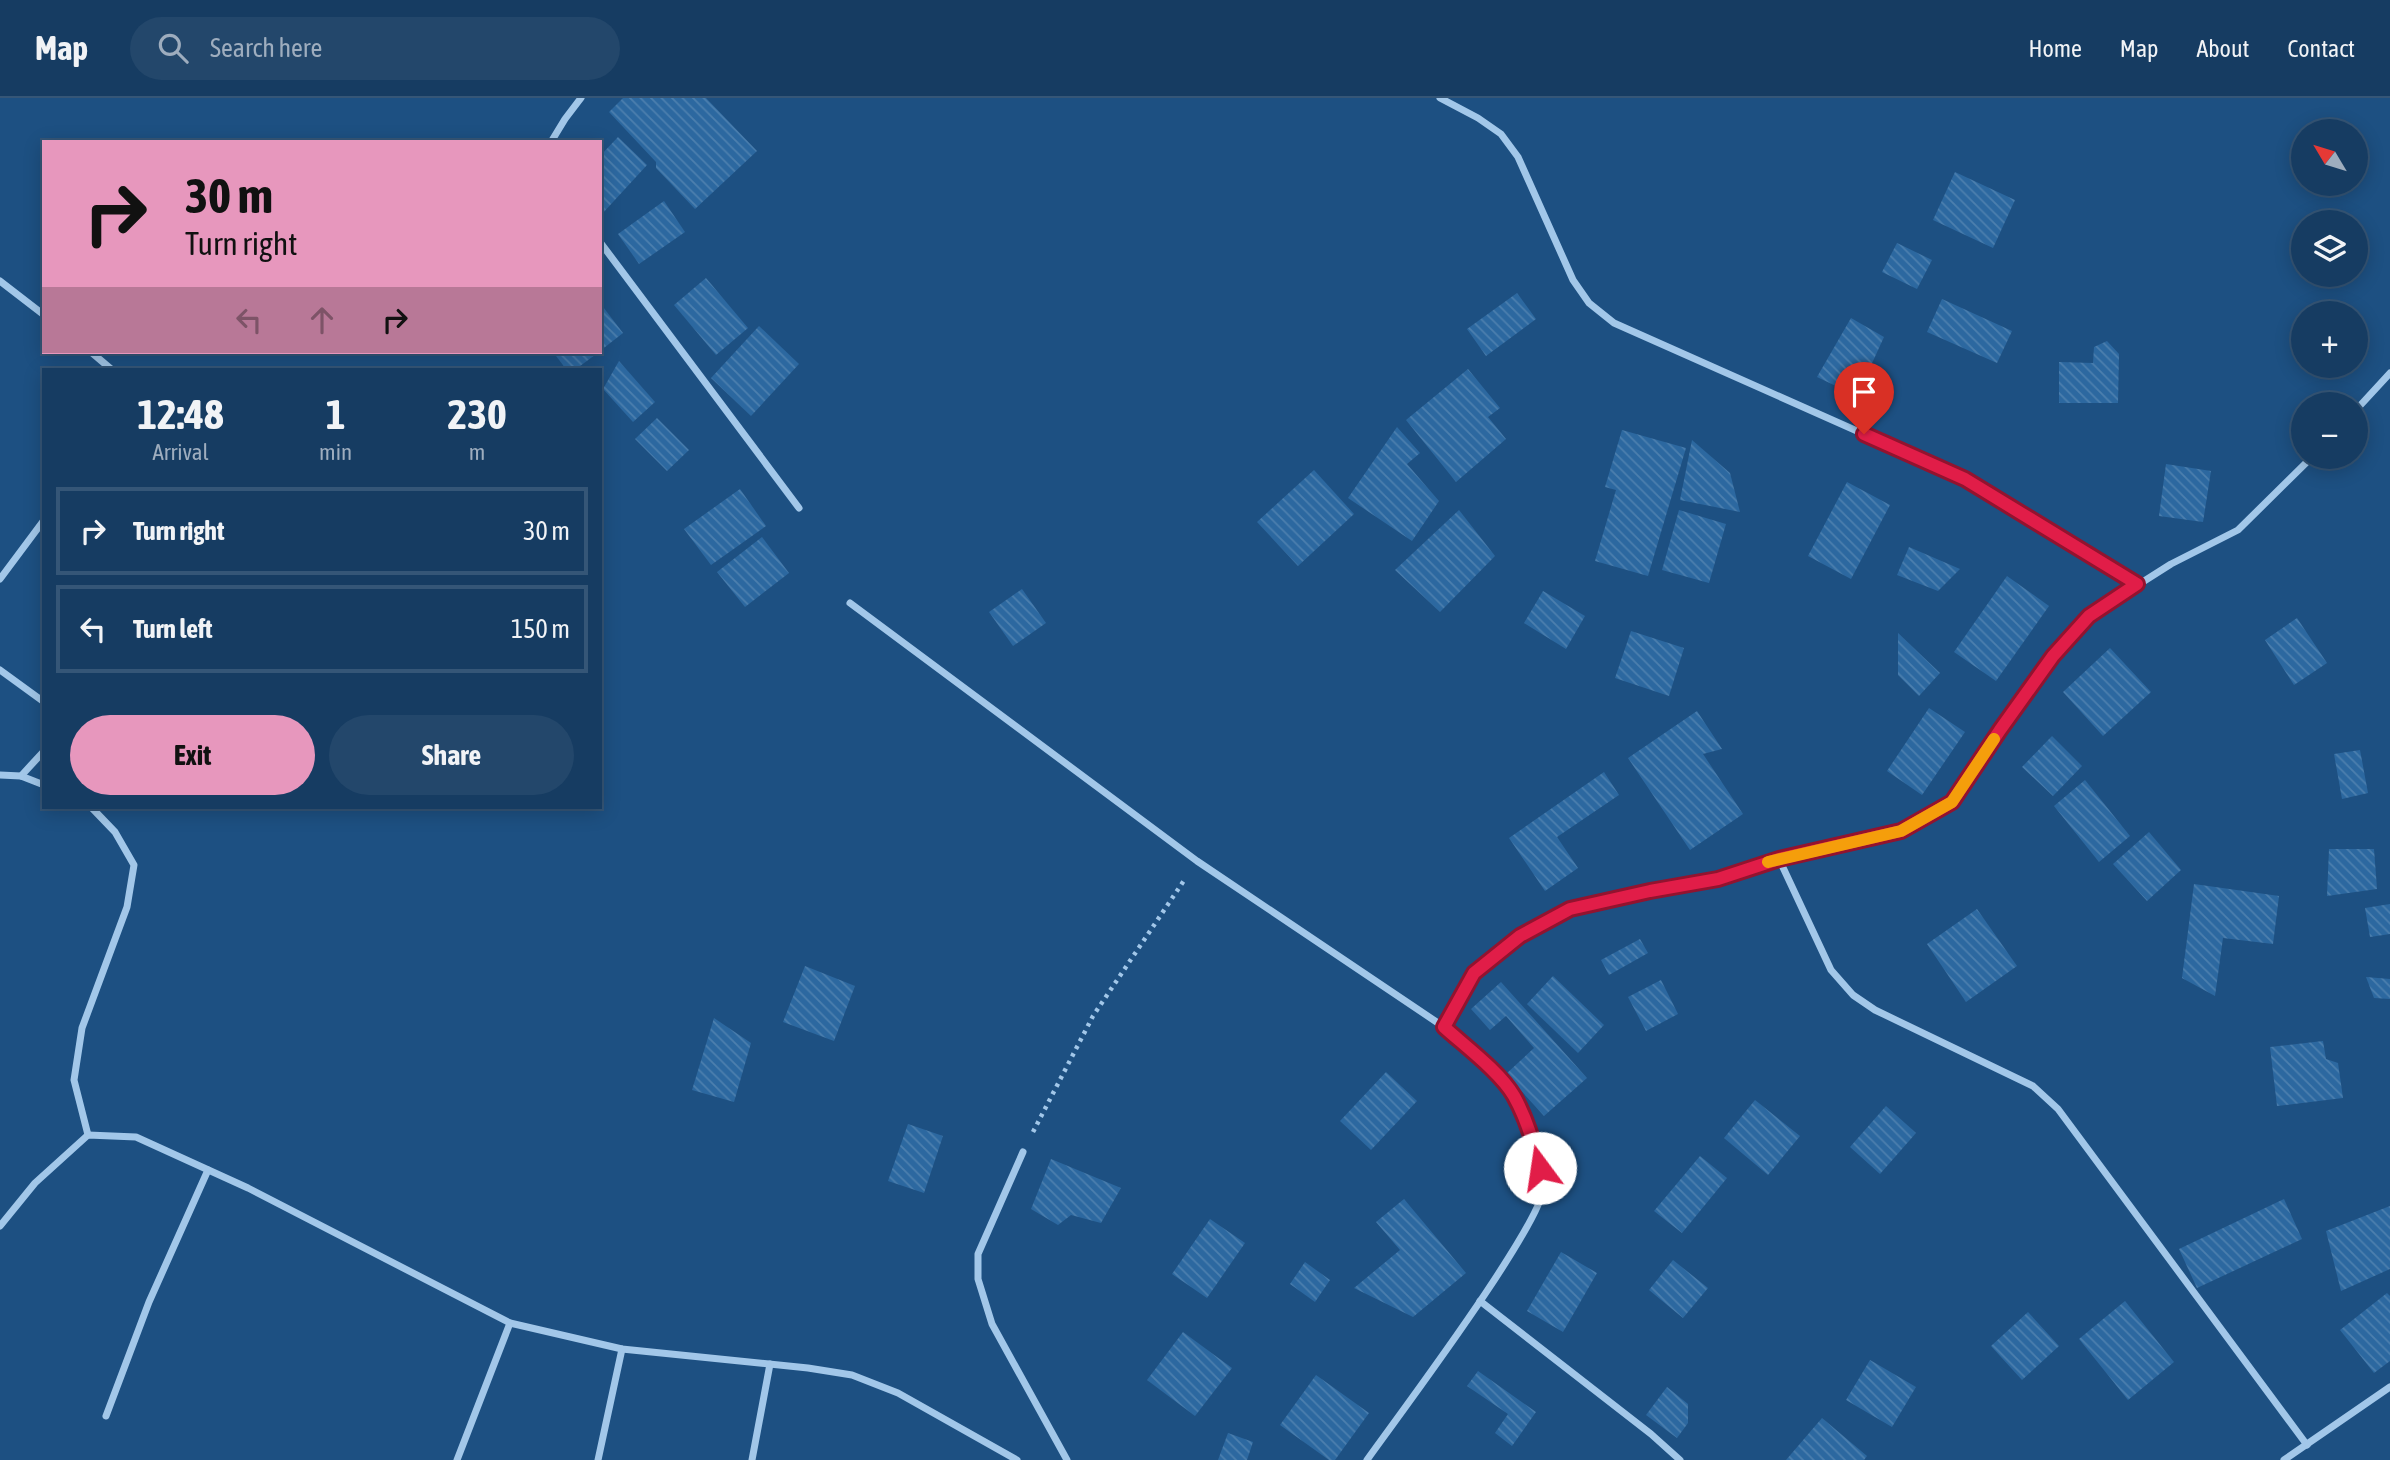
<!DOCTYPE html>
<html lang="en">
<head>
<meta charset="utf-8">
<style>
	:root { --surface:#163c62; --page:#23476b; --text:#f1f3f6; --muted:#9eadbe; --line:#355677; --accent:#e797bd }
	body { margin:0; font-family:"Asap Condensed",sans-serif; background:var(--page); color:var(--text); height:100vh; display:flex; flex-direction:column; font-size:26px; white-space:nowrap }
	* { box-sizing:border-box; margin:0 }
	p { font-size:23px; color:var(--muted) }
	.icon { flex:none; width:38px; height:38px; fill:none; stroke:currentColor; stroke-width:2; stroke-linecap:round; stroke-linejoin:round }
	.map { position:relative; flex:1; overflow:hidden }
	.side { position:absolute; left:42px; top:270px; width:560px; height:441px; display:flex; flex-direction:column; background:var(--surface); border-radius:0px; box-shadow:0 4px 18px #0003,0 0 0 2px var(--line) }
	.side>* { flex:none }
	.banner { position:absolute; left:42px; top:42px; width:560px; height:214px; border-radius:0px; box-shadow:0 4px 18px #0003,0 0 0 2px var(--line); background:#e797bd; color:#111; overflow:hidden }
	.needle { width:46px; rotate:308deg }
	.controls { position:absolute; left:2291px; top:21px; display:grid; gap:14px }
	.controls a { display:grid; place-items:center; width:77px; height:77px; border-radius:50%; background:var(--surface); box-shadow:0 4px 18px #0003,0 0 0 2px var(--line); font-size:35px }
	.pin { position:absolute; display:grid; place-items:center; width:60px; height:60px; color:#fff; margin:-72px -30px; border-radius:50% 50% 50% 0; rotate:-45deg; box-shadow:0 0 7px #0007 }
	.pin .icon { rotate:45deg }
	.me { position:absolute; width:77px; margin:-38px; rotate:346deg; stroke-linejoin:round; filter:drop-shadow(0 0 5px #0008) }
	.turn { display:flex; align-items:center; gap:24px; height:147px; padding:0 28px; font-size:32px }
	.turn .icon { width:91px; height:91px; stroke-width:2.5 }
	.turn b { display:block; font-size:49px; line-height:60px }
	.lanes { display:flex; align-items:center; height:66px; padding:0 28px; background:#0003; justify-content:center; gap:35px; direction:ltr }
	.lanes .off { opacity:.35 }
	.eta { display:flex; justify-content:space-evenly; align-items:center; height:119px; text-align:center }
	.eta b { font-size:42px; font-weight:700; line-height:49px }
	.cta { display:flex; gap:14px; margin-top:auto; padding:14px 28px }
	.cta a { flex:1; height:80px; border-radius:42px; background:var(--accent); color:#111; font-size:28px; font-weight:700; line-height:80px; text-align:center }
	.cta a+a { background:var(--page); color:var(--text) }
	ul { padding:0; list-style:none }
	li { display:flex; align-items:center; gap:21px; height:88px; margin:0 14px 10px; padding:0 14px; border:4px solid var(--line); border-radius:0px }
	li div { flex:1 }
	li b { display:block; font-size:26px }
	li em { font-style:normal }
	header { display:flex; align-items:center; gap:42px; box-sizing:border-box; height:98px; padding:0 35px; background:var(--surface); border-bottom:2px solid var(--line) }
	header strong { font-size:33px }
	nav { display:flex; gap:38px; margin-inline-start:auto; font-size:24px }
	.search { width:490px; height:63px; background:var(--page); display:flex; align-items:center; gap:18px; box-sizing:border-box; padding:0 24px; border-radius:38px; color:var(--muted); font-size:26px }
	.map>svg:first-child { display:block }
	.building { fill:url(#building-back-hatch) }
	.lines { fill:none; stroke-linecap:round; stroke-linejoin:round }
	.path { stroke:#a2c7e9; stroke-width:4.5; stroke-dasharray:3.5 5; stroke-linecap:butt }
	.minor { stroke:#a2c7e9; stroke-width:7 }
	.route-casing { stroke:#92132f; stroke-width:18 }
	.route { stroke:#e11d48; stroke-width:12 }
	.slow { stroke:#f59e0b; stroke-width:12 }
</style>
</head>
<body>
<header>
<strong>Map</strong>
<div class="search"><svg class="icon" aria-label="search" viewBox="0 0 24 24"><circle cx="10" cy="10" r="6"/><path d="M15 15l6 6"/></svg>Search here</div>
<nav><a>Home</a><a>Map</a><a>About</a><a>Contact</a></nav>
</header>
<div class="map">
<svg width="2390" height="1362" viewBox="0 0 2390 1362">
	<defs>
		<pattern id="building-back-hatch" width="6" height="6" patternUnits="userSpaceOnUse" patternTransform="scale(1.75)"><rect width="6" height="6" fill="#2c68a0"/><path d="M-1 5l2 2M0 0l6 6M5-1l2 2" fill="none" stroke="#4c7fae"/></pattern>
	</defs>
	<rect width="100%" height="100%" fill="#1d5082"/>
	<g class="building">
		<polygon points="623,0 706,0 757,53 695,111 656,70 656,64 609,14"/>
		<polygon points="618,39 647,67 602,116 600,114 600,58"/>
		<polygon points="1955,74 2015,102 1993,150 1933,122"/>
		<polygon points="664,103 685,134 639,166 618,136"/>
		<polygon points="1897,145 1932,162 1917,191 1882,174"/>
		<polygon points="706,180 748,230 716,257 674,207"/>
		<polygon points="1517,195 1536,221 1486,258 1467,231"/>
		<polygon points="1942,201 2012,233 1997,265 1927,234"/>
		<polygon points="600,205 623,235 600,253"/>
		<polygon points="1851,220 1884,239 1857,298 1817,279"/>
		<polygon points="759,228 799,266 751,318 711,280"/>
		<polygon points="2107,243 2119,256 2118,305 2059,305 2059,264 2093,265 2094,249"/>
		<polygon points="553,254 599,254 576,271 566,271"/>
		<polygon points="619,263 655,304 633,324 603,291"/>
		<polygon points="1468,271 1500,310 1488,319 1506,341 1456,384 1406,322"/>
		<polygon points="657,320 689,352 667,373 635,341"/>
		<polygon points="1397,329 1420,355 1407,366 1439,403 1412,443 1348,400"/>
		<polygon points="1622,332 1686,350 1648,478 1595,463 1616,392 1605,389"/>
		<polygon points="1692,342 1730,375 1740,414 1680,402"/>
		<polygon points="2166,366 2211,373 2203,424 2159,418"/>
		<polygon points="1314,372 1354,416 1298,468 1257,424"/>
		<polygon points="1847,384 1890,407 1851,481 1808,458"/>
		<polygon points="740,391 766,428 711,467 684,431"/>
		<polygon points="1459,412 1495,458 1440,514 1395,472"/>
		<polygon points="1679,412 1726,426 1709,485 1662,472"/>
		<polygon points="762,439 789,475 745,509 717,474"/>
		<polygon points="1909,449 1960,471 1938,493 1897,477"/>
		<polygon points="2007,478 2049,508 1996,583 1954,554"/>
		<polygon points="1022,491 1046,525 1013,548 989,514"/>
		<polygon points="1543,493 1585,518 1566,551 1524,525"/>
		<polygon points="2297,520 2327,565 2294,587 2265,542"/>
		<polygon points="1631,533 1684,550 1669,598 1615,580"/>
		<polygon points="1898,535 1940,575 1919,598 1898,577"/>
		<polygon points="2110,550 2151,594 2103,638 2063,594"/>
		<polygon points="1929,610 1965,634 1922,697 1887,673"/>
		<polygon points="1697,613 1722,651 1703,656 1743,716 1690,752 1628,660"/>
		<polygon points="2052,638 2082,668 2053,698 2022,669"/>
		<polygon points="2360,652 2368,695 2342,701 2334,656"/>
		<polygon points="1604,674 1619,697 1557,739 1578,770 1545,793 1509,740"/>
		<polygon points="2085,682 2130,738 2099,764 2054,708"/>
		<polygon points="2149,734 2181,772 2147,803 2113,766"/>
		<polygon points="2329,751 2374,751 2377,791 2327,798"/>
		<polygon points="2194,786 2279,798 2273,846 2223,840 2215,898 2182,880"/>
		<polygon points="2390,806 2390,836 2370,839 2365,810"/>
		<polygon points="1977,811 2017,868 1966,904 1927,846"/>
		<polygon points="1640,841 1648,855 1609,877 1601,862"/>
		<polygon points="805,868 855,888 834,943 783,924"/>
		<polygon points="1553,878 1604,927 1578,955 1527,906"/>
		<polygon points="2366,879 2390,881 2390,901 2374,900"/>
		<polygon points="1661,882 1678,916 1646,933 1628,899"/>
		<polygon points="1501,884 1587,980 1544,1018 1506,976 1534,950 1506,918 1490,932 1471,911"/>
		<polygon points="714,920 751,945 734,1004 692,992"/>
		<polygon points="2323,943 2326,961 2338,965 2343,1000 2277,1008 2270,949"/>
		<polygon points="1386,974 1417,1003 1371,1052 1340,1023"/>
		<polygon points="1755,1002 1800,1038 1768,1077 1724,1040"/>
		<polygon points="1886,1008 1916,1035 1880,1076 1850,1049"/>
		<polygon points="908,1026 943,1038 924,1095 888,1083"/>
		<polygon points="1700,1058 1727,1080 1682,1135 1654,1113"/>
		<polygon points="1051,1061 1121,1090 1101,1125 1071,1117 1058,1127 1031,1111"/>
		<polygon points="1404,1101 1466,1175 1413,1219 1354,1190 1400,1152 1376,1124"/>
		<polygon points="2284,1101 2302,1141 2197,1190 2179,1151"/>
		<polygon points="2390,1108 2390,1171 2341,1193 2326,1133"/>
		<polygon points="1210,1121 1245,1145 1207,1200 1172,1176"/>
		<polygon points="1561,1154 1597,1175 1563,1234 1527,1213"/>
		<polygon points="1673,1162 1708,1190 1683,1220 1649,1192"/>
		<polygon points="1305,1164 1330,1182 1315,1204 1290,1186"/>
		<polygon points="2387,1195 2390,1198 2390,1263 2374,1275 2340,1232"/>
		<polygon points="2125,1203 2174,1264 2128,1302 2079,1241"/>
		<polygon points="2028,1214 2059,1248 2022,1282 1991,1248"/>
		<polygon points="1183,1234 1232,1270 1195,1318 1147,1282"/>
		<polygon points="1870,1262 1916,1289 1892,1329 1846,1302"/>
		<polygon points="1478,1273 1536,1314 1512,1348 1495,1335 1508,1316 1467,1288"/>
		<polygon points="1316,1277 1369,1315 1335,1362 1329,1362 1280,1327"/>
		<polygon points="1667,1289 1688,1306 1688,1325 1677,1340 1646,1317"/>
		<polygon points="1822,1320 1867,1358 1864,1362 1786,1362"/>
		<polygon points="1228,1335 1253,1344 1247,1362 1218,1362"/>
	</g>
	<g class="lines">
		<polyline class="path" points="1033,1034 1093,918 1185,781"/>
		<g class="minor">
			<polyline points="1440,0 1478,20 1501,36 1518,59 1573,182 1589,205 1614,225 1965,381 2137,486"/>
			<polyline points="551,44 565,21 581,0"/>
			<polyline points="600,144 799,410"/>
			<polyline points="0,183 44,217"/>
			<polyline points="91,254 111,271"/>
			<polyline points="2356,312 2390,275"/>
			<polyline points="0,481 44,422"/>
			<polyline points="850,505 1197,763 1444,929"/>
			<polyline points="0,572 44,604"/>
			<polyline points="0,677 21,678 44,687"/>
			<polyline points="21,678 44,653"/>
			<polyline points="1779,761 1831,872 1853,897 1875,912 2033,988 2058,1011 2307,1347"/>
			<polyline points="88,1037 74,982 82,930 127,809 134,767 115,734 91,709"/>
			<polyline points="1023,1054 978,1156 978,1181 992,1226 1067,1362"/>
			<polyline points="0,1128 35,1085 88,1037 136,1039 248,1090 510,1225 622,1251 808,1270 852,1277 898,1295 1017,1362"/>
			<polyline points="1480,1203 1651,1336 1680,1362"/>
			<polyline points="106,1318 149,1204 208,1072"/>
			<polyline points="457,1362 510,1225"/>
			<polyline points="598,1362 622,1251"/>
			<polyline points="752,1362 770,1266"/>
			<path d="M1367 1362C1396 1321 1547 1121 1544 1086 1541 1059 1528 1017 1513 996 1495 970 1467 950 1444 929L1474 875 1520 838 1570 811 1650 793 1718 781 1779 761 1901 733 1953 704 2000 632 2053 559 2089 518 2171 466 2238 432 2312 359"/>
			<polyline points="2284,1362 2390,1289"/>
		</g>
	</g>
	<g class="lines">
		<g class="route-casing">
			<path id="route" d="M1540 1070C1534 1045 1527 1021 1514 998 1500 974 1465 948 1444 929L1474 875 1520 838 1570 811 1650 793 1718 781 1779 761 1901 733 1952 704 2000 632 2053 558 2089 518 2137 486 1965 381 1864 336"/>
		</g>
		<use href="#route" class="route"/>
		<polyline class="slow" points="1768,764 1901,733 1952,704 1994,641"/>
	</g>
</svg>
<div class="controls">
<a><svg class="needle" viewBox="-14 -14 28 28"><path d="M0-13l5 13h-10z" fill="#e53935"/><path d="M0 13l5-13h-10z" fill="#9eadbe"/></svg></a>
<a><svg class="icon" aria-label="layers" viewBox="0 0 24 24"><path d="M12 4l9 5-9 5-9-5zM3 14l9 5 9-5"/></svg></a>
<a>+</a>
<a>−</a>
</div>
<div class="pin" style="left:1864px;top:336px;background:#d93025"><svg class="icon" aria-label="arrive" viewBox="0 0 24 24"><path d="M6 21V4h12l-3 4 3 4H6"/></svg></div>
<svg class="me" style="left:1540px;top:1070px" viewBox="-20 -20 40 40"><circle r="19" fill="#fff"/><path d="M0-13L10 11 0 6-10 11z" fill="#e11d48"/></svg>
<div class="banner">
<div class="turn"><svg class="icon" aria-label="right" viewBox="0 0 24 24"><path d="M7 20v-9h11M14 6l5 5-5 5"/></svg><div><b>30 m</b>Turn right</div></div>
<div class="lanes"><svg class="icon off" aria-label="left" viewBox="0 0 24 24"><path d="M17 20v-9H6M10 6l-5 5 5 5"/></svg><svg class="icon off" aria-label="ahead" viewBox="0 0 24 24"><path d="M12 20V5M6 11l6-6 6 6"/></svg><svg class="icon" aria-label="right" viewBox="0 0 24 24"><path d="M7 20v-9h11M14 6l5 5-5 5"/></svg></div>
</div>
<section class="side">
<div class="eta">
<div><b>12:48</b><p>Arrival</p></div>
<div><b>1</b><p>min</p></div>
<div><b>230</b><p>m</p></div>
</div>
<ul>
<li><svg class="icon" aria-label="right" viewBox="0 0 24 24"><path d="M7 20v-9h11M14 6l5 5-5 5"/></svg><div><b>Turn right</b></div><em>30 m</em></li>
<li><svg class="icon" aria-label="left" viewBox="0 0 24 24"><path d="M17 20v-9H6M10 6l-5 5 5 5"/></svg><div><b>Turn left</b></div><em>150 m</em></li>
</ul>
<div class="cta"><a>Exit</a><a>Share</a></div>
</section>
</div>
</body>
</html>
